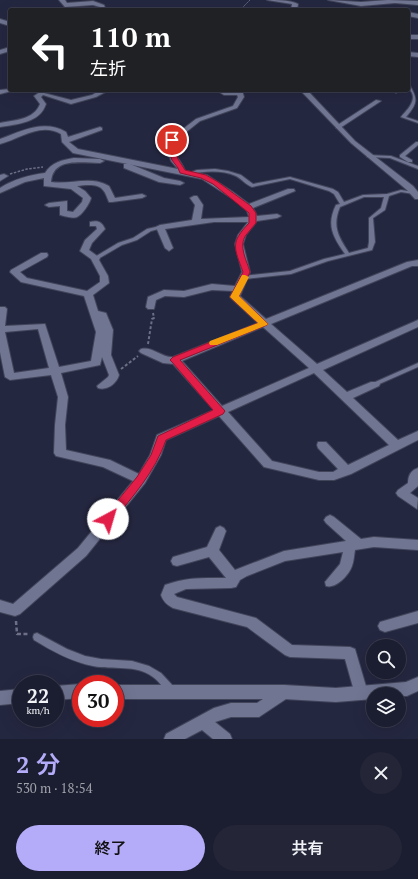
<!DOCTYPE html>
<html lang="ja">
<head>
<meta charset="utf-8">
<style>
	:root { --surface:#1b1d30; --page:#242638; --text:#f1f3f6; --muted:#a0a2ab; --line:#393b4c; --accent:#b4acf9 }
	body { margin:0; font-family:"PT Serif","Noto Sans JP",serif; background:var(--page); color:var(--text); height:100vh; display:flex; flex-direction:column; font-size:15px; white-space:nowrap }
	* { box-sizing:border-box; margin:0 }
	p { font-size:13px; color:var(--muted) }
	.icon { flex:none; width:22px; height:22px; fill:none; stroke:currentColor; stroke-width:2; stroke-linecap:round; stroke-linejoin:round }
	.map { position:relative; height:739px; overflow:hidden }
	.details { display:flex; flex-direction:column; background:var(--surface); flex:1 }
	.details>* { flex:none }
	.hud { position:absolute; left:8px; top:8px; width:402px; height:84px; border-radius:4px; box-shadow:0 4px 16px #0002,0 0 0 1px var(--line); background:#202124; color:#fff; overflow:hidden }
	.tools { position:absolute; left:366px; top:639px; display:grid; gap:8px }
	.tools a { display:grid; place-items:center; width:40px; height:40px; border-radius:50%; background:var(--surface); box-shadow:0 4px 16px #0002,0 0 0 1px var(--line); font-size:20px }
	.speed { position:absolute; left:12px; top:675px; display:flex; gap:8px; font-size:20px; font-weight:700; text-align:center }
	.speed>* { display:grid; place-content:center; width:52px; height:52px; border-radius:50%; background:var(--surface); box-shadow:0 4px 16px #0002,0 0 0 1px var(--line); line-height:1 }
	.speed small { font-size:10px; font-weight:400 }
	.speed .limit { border:6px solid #d22; background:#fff; color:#111 }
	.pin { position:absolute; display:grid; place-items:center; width:34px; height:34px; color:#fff; margin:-17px; border:2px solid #fff; border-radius:50%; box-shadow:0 1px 4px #0007 }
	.me { position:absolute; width:44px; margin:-22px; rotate:39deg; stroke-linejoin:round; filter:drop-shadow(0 0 3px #0008) }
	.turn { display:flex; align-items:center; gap:14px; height:84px; padding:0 16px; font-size:18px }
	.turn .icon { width:52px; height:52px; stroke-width:2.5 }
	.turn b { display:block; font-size:28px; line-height:34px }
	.round { display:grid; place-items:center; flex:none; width:42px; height:42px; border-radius:21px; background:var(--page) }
	.overview { display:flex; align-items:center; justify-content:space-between; height:68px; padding:0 16px }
	h1 { font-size:24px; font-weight:600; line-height:30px; color:var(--accent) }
	.action { display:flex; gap:8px; margin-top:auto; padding:8px 16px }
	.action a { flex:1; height:46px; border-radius:24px; background:var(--accent); color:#111; font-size:16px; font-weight:600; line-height:46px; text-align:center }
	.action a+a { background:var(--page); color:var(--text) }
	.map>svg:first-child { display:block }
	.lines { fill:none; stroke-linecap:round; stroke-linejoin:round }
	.service-casing { stroke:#42455a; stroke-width:2 }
	.minor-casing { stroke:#42455a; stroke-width:2 }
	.tertiary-casing { stroke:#42455a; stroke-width:2 }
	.path-far3 { stroke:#6c6f85; stroke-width:1; stroke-dasharray:2 1; stroke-linecap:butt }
	.path-far2 { stroke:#6c6f85; stroke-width:1.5; stroke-dasharray:2.5 1.5; stroke-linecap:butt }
	.path-far1 { stroke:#6c6f85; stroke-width:2; stroke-dasharray:3 2; stroke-linecap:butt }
	.path { stroke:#6c6f85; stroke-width:2.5; stroke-dasharray:4 2.5; stroke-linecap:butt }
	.service { fill:#707592; fill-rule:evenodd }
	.minor { fill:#707592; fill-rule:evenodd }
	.tertiary { fill:#707592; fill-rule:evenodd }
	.route { fill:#e11d48; stroke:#92132f }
	.slow { fill:#f59e0b }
</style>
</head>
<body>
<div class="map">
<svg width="418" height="739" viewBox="0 0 418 739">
	<rect width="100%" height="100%" fill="#242740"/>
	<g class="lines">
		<g class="service-casing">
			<g id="service">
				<path d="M408 84H409C418 99 418 103 406 117L418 121V123L401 117C406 111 416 102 412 93 410 89 408 89 408 84Z"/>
				<polygon points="416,142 418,142 418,145 405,156 412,160 412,162 408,162 400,157 400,155"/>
				<polygon points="367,155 391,156 418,166 418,169 390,158 369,157 367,157"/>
				<path d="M215 169 228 171 241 175 253 184 290 177 333 189 338 192 344 202 363 195 387 194 401 190 414 192 416 193 414 194 401 192 389 196 385 210 373 218 375 242 372 250 328 261 291 274 245 279 243 278 242 277 243 276 290 271 324 259 345 254C333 237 326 225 336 205L340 204 334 194 329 191 290 179 252 187C246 185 242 179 236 176 222 170 205 171 191 174L189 173 197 170ZM364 197H384L381 208 369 218V242L368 248 349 253C338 236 332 226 340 207Z"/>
				<polygon points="160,226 162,226 162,228 151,231 137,240 122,245 98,259 94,259 93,258 118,243 133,238 147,229"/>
				<polygon points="418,363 418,367 377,385 375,386 372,384 373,383"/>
				<path d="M37 633 67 649 85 656 101 659 132 661 149 666 161 673 174 687 175 690 174 693 171 694 168 693C163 688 159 681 153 677 136 664 113 670 93 666 72 662 52 651 34 640L33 637 34 634Z"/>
			</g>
		</g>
		<g class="minor-casing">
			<g id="minor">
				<polygon points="59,0 65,0 67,3 93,1 104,5 106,10 100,10 100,7 93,5 65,7"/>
				<path d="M267 0C277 0 291 0 298 4L297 10H291L292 4Z"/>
				<polygon points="328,0 361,2 388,0 418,1 418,5 395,3 361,6"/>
				<polygon points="408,12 418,14 418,18 408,16"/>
				<polygon points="10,47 10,51 0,54 0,50"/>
				<polygon points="408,52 418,53 418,57 408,56"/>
				<polygon points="10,89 10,90 16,90 0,94 0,90"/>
				<path d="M101 90H109L96 97 71 104 43 95 41 97 46 104C40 123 17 124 0 127V123C14 120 34 120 40 104L34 96 40 92 71 100 92 95Z"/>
				<path d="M216 90H242L244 97 237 108 200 121 175 141C170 153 182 161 185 171L207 175 233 192 249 204 288 189H294L295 191 253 208 257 216 277 214 281 216 277 218 257 221 246 235 243 244 250 272 240 296 266 319 407 262 418 260V266H412L271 324 317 364 418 320V327L323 370 347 392 371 382H379L380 384 379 386 353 398 398 440 418 431V440L351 474 334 480H319L264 467 219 416 166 440 161 455 145 483 86 556 20 614 15 616 0 612V600L13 604 78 548 133 481 103 467 56 456 54 453 55 425 58 397 51 375 10 380 5 377 0 352V307H5L7 309 5 326 45 324 59 367 91 361 96 332 84 296 21 282 10 272 11 270 41 253H47L48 255 47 257 20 272 27 278 87 291 100 282V276L91 259 80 251 85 240 97 229 96 226H90V222C98 220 102 222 105 229L92 243 89 250 100 258 99 260 108 276 109 283 93 295 98 311 106 313 113 330 111 355 119 375C117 383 107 391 98 388L97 386 108 377 109 375 102 357 100 365 61 373 68 397 65 425 66 450 110 460 139 474 150 455 157 435 214 410 173 364 163 363 141 353 139 351 141 349C152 346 162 358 173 357L258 323 232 299 230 297 233 291 212 290 184 297 165 296 156 300 154 309H148L146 307 148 297 164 290 184 291 212 284 235 286 242 272 235 244 238 235 248 222H214L165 229 173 248 169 251 165 248 156 227 160 225 192 220 195 205 190 198 194 196H197L203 205 201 219 249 217 247 211 236 201 202 179 73 153 62 142 61 134C40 122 20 139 0 144V139C22 131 44 119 66 132L68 137 100 127 102 128V130L69 142 78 149 178 169 171 161 168 153 166 145 170 139 196 119 233 106 238 97 237 95H224ZM263 327 309 368 222 406 182 361ZM38 329 49 368 14 373 5 332ZM314 373 389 445 348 465 326 442H318L317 445 318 448 338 469 333 472H319L272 461 228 412Z"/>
				<polygon points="392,90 399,90 399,91 396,93"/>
				<polygon points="376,100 381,101 340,128 336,128 336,126"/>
				<path d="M74 158 100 159 104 161 100 163C81 163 53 157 51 182 71 185 90 175 109 186L115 198 142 194 146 196 142 198 112 202H109C107 198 106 193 103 190 98 183 85 185 77 186L85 191 91 198C90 203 82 215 77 217 73 219 64 216 60 215V206L49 207 45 205 49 203 67 201V211L73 212 82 202 83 198 71 189 44 186V178L25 182 0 193V188C14 179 29 175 45 173 52 162 62 160 74 158Z"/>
				<polygon points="124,164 130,164 164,178 180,181 184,183 180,185 159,182 124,168"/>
				<polygon points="4,174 8,176 0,181 0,175"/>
				<path d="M418 468V486L410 493 418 498 417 509 398 496 396 493 398 490 408 483C408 476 411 470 418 468Z"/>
				<path d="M330 515 334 517 361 539 374 537 418 540V550L374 547 355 550C354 555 354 561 352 566 349 575 336 589 326 586L325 582 340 564 343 552 285 561 247 576 240 580 236 587 231 588 186 589 174 594 177 597 256 618 292 645 350 647 355 649 368 693 366 698 361 700 356 698 345 659 290 657 285 655 247 627 173 608C167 605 163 601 161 595L165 585C187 577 203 578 226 578L209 557 177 566 173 565 171 561 173 557 207 547 216 528 220 526 224 528 226 531 219 550 235 570 284 551 346 541 326 523 324 520 326 517Z"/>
				<polygon points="418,611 418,623 385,632 380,630 378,626 380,622"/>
				<polygon points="284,685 289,687 291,692 289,697 259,717 231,717 215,722 230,734 232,739 213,739 202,730 185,739 164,739 166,734 214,708 231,703 257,703"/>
			</g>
		</g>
		<g class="tertiary-casing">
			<g id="tertiary">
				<polygon points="0,19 10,22 10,26 0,23"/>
				<rect x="408" y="35" width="10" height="4"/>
				<polygon points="300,90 307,90 355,141 413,186 418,192 418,199 415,199 407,190 351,143"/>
				<polygon points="418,677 418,691 407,696 399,696 399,694 373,694 373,699 336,702 284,699 115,699 115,685 284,685 336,688 406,682"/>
				<polygon points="81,684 81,698 55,700 55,686"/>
				<polygon points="21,689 21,703 0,705 0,691"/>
			</g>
		</g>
		<polyline class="path-far3" points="240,10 250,0"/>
		<polyline class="path-far2" points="10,174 27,169 43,167"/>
		<g class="path-far1">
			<polyline points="148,344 152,319 154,318 153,313"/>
			<polyline points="121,369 138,356"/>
		</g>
		<polyline class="path" points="16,621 17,634 30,634"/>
		<use href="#service" class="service"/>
		<use href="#minor" class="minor"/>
		<use href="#tertiary" class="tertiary"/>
	</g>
	<path class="route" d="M170 139 176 140 173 145 178 159 185 170 206 175 218 182 251 206 256 213V223C253 227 249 231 246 235 238 246 247 261 250 272L239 296 268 324 267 325 180 360 225 411 223 414 166 440C155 472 133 496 112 522L108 524 105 522 103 519 105 516 137 477 151 455 158 436 213 410 172 362 170 360 173 357 258 323 230 297 243 272C234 247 230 243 249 223V213L213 184 201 178 180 173 178 168 172 160 166 145Z"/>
	<polygon class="slow" points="242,275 245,275 249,277 239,296 268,324 267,325 217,345 210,345 209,343 210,341 258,323 230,297"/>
</svg>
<div class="tools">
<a><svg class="icon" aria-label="search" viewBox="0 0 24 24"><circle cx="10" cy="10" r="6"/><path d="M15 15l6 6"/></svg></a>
<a><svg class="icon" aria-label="layers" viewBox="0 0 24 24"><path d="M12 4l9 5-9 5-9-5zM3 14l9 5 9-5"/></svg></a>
</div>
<div class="speed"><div>22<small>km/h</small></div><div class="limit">30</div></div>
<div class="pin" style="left:172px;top:140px;background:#d93025"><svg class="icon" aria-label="arrive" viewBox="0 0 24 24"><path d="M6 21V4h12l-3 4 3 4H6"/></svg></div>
<svg class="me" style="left:108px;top:519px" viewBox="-20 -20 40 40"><circle r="19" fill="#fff"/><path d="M0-13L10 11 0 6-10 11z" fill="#e11d48"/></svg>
<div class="hud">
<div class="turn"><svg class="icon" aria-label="left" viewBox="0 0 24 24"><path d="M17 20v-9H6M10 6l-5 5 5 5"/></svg><div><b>110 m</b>左折</div></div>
</div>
</div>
<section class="details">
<div class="overview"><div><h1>2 分</h1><p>530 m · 18:54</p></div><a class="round"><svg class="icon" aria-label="close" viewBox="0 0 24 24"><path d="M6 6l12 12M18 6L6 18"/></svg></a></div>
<div class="action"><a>終了</a><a>共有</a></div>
</section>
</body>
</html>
